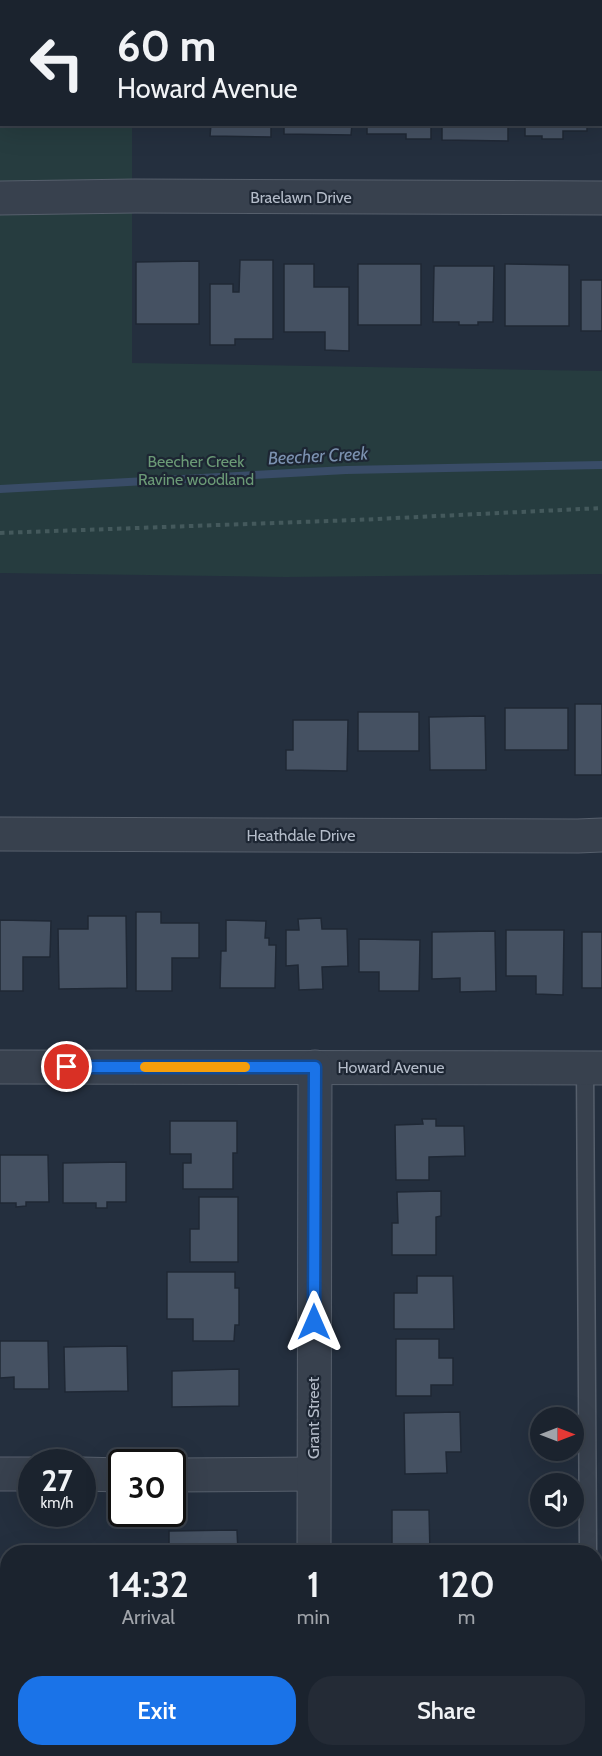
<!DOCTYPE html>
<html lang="en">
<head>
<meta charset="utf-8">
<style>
	:root { --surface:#1b232e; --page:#242b36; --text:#f1f3f6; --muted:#a0a4aa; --line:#39404a; --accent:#1a73e8 }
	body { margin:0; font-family:Cabin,sans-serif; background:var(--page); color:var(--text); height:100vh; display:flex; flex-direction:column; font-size:22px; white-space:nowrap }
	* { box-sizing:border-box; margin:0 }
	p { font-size:20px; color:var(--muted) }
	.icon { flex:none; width:33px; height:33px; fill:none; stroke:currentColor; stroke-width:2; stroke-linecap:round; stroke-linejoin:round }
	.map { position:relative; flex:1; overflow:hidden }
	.side { position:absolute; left:0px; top:1545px; width:603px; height:212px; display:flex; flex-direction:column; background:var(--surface); border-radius:24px 24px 0 0; box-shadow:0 6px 24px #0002,0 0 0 2px var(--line) }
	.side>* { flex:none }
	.top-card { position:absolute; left:0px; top:0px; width:603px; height:126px; box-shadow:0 6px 24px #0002,0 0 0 2px var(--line); background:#1b232e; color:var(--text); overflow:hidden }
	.needle { width:39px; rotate:90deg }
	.fabs { position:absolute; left:530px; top:1407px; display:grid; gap:12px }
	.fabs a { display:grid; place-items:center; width:54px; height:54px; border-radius:50%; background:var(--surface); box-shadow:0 6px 24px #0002,0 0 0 2px var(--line); font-size:30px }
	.speed { position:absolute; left:18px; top:1449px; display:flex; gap:12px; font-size:30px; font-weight:700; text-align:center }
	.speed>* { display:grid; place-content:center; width:78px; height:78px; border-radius:50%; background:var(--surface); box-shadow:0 6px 24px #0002,0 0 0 2px var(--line); line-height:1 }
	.speed small { font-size:15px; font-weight:400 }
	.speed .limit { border:3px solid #111; border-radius:9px; background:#fff; color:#111 }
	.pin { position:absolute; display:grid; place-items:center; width:51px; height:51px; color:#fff; margin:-26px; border:3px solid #fff; border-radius:50%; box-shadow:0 2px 6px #0007 }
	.me { position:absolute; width:66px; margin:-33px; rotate:0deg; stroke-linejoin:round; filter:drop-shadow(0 0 4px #0008) }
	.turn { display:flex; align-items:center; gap:21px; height:126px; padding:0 18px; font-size:27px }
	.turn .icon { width:78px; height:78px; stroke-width:2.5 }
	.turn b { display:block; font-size:42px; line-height:51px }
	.eta { display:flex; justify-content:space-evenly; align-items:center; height:102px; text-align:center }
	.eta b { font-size:36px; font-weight:600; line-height:42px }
	.primary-button { display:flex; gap:12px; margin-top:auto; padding:12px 18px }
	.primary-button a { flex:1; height:69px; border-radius:24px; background:var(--accent); color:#fff; font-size:24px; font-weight:600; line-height:69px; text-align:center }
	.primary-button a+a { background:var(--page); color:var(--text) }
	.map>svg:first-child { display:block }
	.green { fill:#263c3f }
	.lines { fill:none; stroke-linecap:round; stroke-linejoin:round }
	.stream { stroke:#394c67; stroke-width:8 }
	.building { fill:#455162; stroke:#1f2835; stroke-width:1.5 }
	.service-casing { stroke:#565f6c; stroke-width:19 }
	.minor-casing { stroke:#565f6c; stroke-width:35 }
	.path { stroke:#44595c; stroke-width:4; stroke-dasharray:4.5 4.5; stroke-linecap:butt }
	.service { stroke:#38414e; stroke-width:16 }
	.minor { stroke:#38414e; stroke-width:33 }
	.route-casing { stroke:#114b97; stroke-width:15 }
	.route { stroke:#1a73e8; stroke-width:10 }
	.slow { stroke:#f59e0b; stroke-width:10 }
	.labels { text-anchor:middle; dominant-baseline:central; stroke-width:4.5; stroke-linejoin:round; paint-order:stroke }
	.street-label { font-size:16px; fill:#b4bcc9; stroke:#1d2633 }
	.park-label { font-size:16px; fill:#6b9a76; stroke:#1d2633 }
	.water-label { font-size:18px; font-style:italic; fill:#7c92b1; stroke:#1d2633 }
</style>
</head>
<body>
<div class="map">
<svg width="602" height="1756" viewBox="0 0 602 1756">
	<rect width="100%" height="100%" fill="#242f3e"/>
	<polygon class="green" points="0,7 2,7 2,124 132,125 132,363 602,371 602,574 285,577 0,573"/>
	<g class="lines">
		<polyline class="stream" points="0,489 346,470 602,465"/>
	</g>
	<g class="building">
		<polygon points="211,124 271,124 271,137 210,136"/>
		<polygon points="284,124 352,124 351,135 284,134"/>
		<polygon points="367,124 431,124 431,139 406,139 406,134 367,134"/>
		<polygon points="442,124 508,124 508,141 442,140"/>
		<polygon points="525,124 587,124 587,131 563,131 563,139 542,139 542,136 525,136"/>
		<polygon points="240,260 273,260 273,339 235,339 235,345 210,345 210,284 233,284 233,292 239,292"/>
		<polygon points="199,261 199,324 136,324 136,262"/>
		<polygon points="284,264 314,264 314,287 349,287 349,351 325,350 325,332 284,332"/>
		<rect x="358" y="264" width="63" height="61"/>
		<polygon points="505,264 569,265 569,326 505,326"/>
		<polygon points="434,266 494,266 493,322 478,322 478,325 459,325 459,322 433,322"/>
		<rect x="581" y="280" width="21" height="51"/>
		<rect x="575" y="704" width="27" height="71"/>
		<rect x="505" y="708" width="63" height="42"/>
		<rect x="358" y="712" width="61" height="39"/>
		<polygon points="485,716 486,770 430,770 429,717"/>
		<polygon points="293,720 348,720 347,771 286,770 286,750 293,750"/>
		<polygon points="136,912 161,912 161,923 199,923 199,958 172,958 172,991 136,991"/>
		<polygon points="88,916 126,916 127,988 59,989 58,929 88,929"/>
		<polygon points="321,918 322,929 347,929 348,966 322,967 323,989 299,990 298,965 286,966 286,930 299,930 298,919"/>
		<polygon points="0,920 51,921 50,957 23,957 23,991 0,991"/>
		<polygon points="226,920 266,921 265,938 269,938 269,945 276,945 275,988 220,988 221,951 226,951"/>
		<polygon points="506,930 564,930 563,995 536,994 536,976 506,976"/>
		<polygon points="495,931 496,991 460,992 460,978 432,979 432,932"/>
		<rect x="582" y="932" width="20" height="56"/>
		<polygon points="359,939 420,940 419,991 379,991 379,972 359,972"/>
		<polygon points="422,1119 436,1119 436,1126 464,1126 465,1156 429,1157 429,1180 396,1180 395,1125 423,1124"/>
		<polygon points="170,1121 237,1121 237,1153 233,1153 233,1189 183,1189 183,1163 191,1163 191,1154 170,1154"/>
		<polygon points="0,1155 48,1155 49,1202 26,1202 26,1206 16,1207 16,1203 0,1203"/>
		<polygon points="126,1162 126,1202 107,1202 107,1208 96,1208 96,1203 63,1203 63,1163"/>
		<polygon points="441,1191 441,1216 436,1217 436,1255 392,1255 392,1223 398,1223 397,1192"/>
		<polygon points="199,1197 238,1197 238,1262 190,1262 190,1229 199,1229"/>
		<polygon points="167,1272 235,1272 235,1288 239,1288 239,1325 235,1325 234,1341 193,1341 193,1319 167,1319"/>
		<polygon points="417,1276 453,1276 454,1329 394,1329 394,1293 417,1293"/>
		<polygon points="396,1339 439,1339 439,1358 453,1358 453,1385 431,1385 431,1396 396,1396"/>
		<polygon points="0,1341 48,1341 49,1389 14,1389 14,1377 0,1378"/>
		<polygon points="127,1346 128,1391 65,1392 64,1347"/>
		<polygon points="239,1369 239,1406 172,1407 172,1371"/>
		<polygon points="460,1412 461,1452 446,1452 447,1473 405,1474 404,1413"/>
		<polygon points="392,1510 429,1510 430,1552 392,1552"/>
		<polygon points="237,1530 238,1552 169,1552 169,1531"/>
		<rect x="0" y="1561" width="8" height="64"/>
		<polygon points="596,1739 602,1743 602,1756 563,1756 563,1749 596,1749"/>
		<polygon points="0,1745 8,1745 8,1749 52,1749 52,1756 0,1756"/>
		<polygon points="77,1749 131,1749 131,1756 78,1756"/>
		<polygon points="192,1749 238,1749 238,1755 243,1755 243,1756 193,1756"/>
		<rect x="499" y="1749" width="50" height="7"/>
		<rect x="369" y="1753" width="82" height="3"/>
	</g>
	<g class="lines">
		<g class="service-casing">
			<g id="service">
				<polyline points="585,1067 588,1552"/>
				<polyline points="596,1676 602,1676"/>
			</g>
		</g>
		<g class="minor-casing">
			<g id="minor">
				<polyline points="0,198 135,196 602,198"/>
				<polyline points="0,834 578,836 602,835"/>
				<polyline points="0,1067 602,1068"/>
				<polyline points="0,1474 32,1474"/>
				<polyline points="82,1474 122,1475"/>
				<polyline points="172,1475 313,1474"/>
				<polyline points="314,1552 315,1067"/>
				<polyline points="315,1749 315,1756"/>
			</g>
		</g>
		<polyline class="path" points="0,533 356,520 602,508"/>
		<use href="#service" class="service"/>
		<use href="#minor" class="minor"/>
	</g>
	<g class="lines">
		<g class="route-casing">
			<polyline id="route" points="67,1067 315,1067 314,1322"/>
		</g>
		<use href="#route" class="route"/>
		<polyline class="slow" points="145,1067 245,1067"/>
	</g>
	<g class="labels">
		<g class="street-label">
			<text x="301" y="197">Braelawn Drive</text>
			<text x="301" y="835">Heathdale Drive</text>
			<text x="391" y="1067">Howard Avenue</text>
			<text transform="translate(313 1418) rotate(-90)">Grant Street</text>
		</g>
		<g class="park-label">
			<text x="196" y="461">Beecher Creek<tspan x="196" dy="18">Ravine woodland</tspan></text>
		</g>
		<g class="water-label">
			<text transform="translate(318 456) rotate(-3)">Beecher Creek</text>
		</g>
	</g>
</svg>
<div class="fabs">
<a><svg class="needle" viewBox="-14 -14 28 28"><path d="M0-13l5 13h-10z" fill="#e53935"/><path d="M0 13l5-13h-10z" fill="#a0a4aa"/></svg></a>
<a><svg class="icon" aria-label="sound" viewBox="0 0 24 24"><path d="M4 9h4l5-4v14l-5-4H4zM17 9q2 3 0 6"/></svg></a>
</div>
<div class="speed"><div>27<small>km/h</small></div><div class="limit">30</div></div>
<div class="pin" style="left:67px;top:1067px;background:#d93025"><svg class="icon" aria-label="arrive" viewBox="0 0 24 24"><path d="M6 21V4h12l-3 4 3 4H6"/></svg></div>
<svg class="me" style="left:314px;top:1322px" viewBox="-20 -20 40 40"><path d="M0-17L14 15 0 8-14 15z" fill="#1a73e8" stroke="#fff" stroke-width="4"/></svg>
<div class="top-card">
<div class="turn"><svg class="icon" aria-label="left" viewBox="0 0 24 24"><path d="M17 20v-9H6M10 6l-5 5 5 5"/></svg><div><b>60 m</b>Howard Avenue</div></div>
</div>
<section class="side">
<div class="eta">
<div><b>14:32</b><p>Arrival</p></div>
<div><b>1</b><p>min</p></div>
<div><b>120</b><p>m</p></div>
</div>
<div class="primary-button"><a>Exit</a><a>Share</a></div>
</section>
</div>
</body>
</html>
